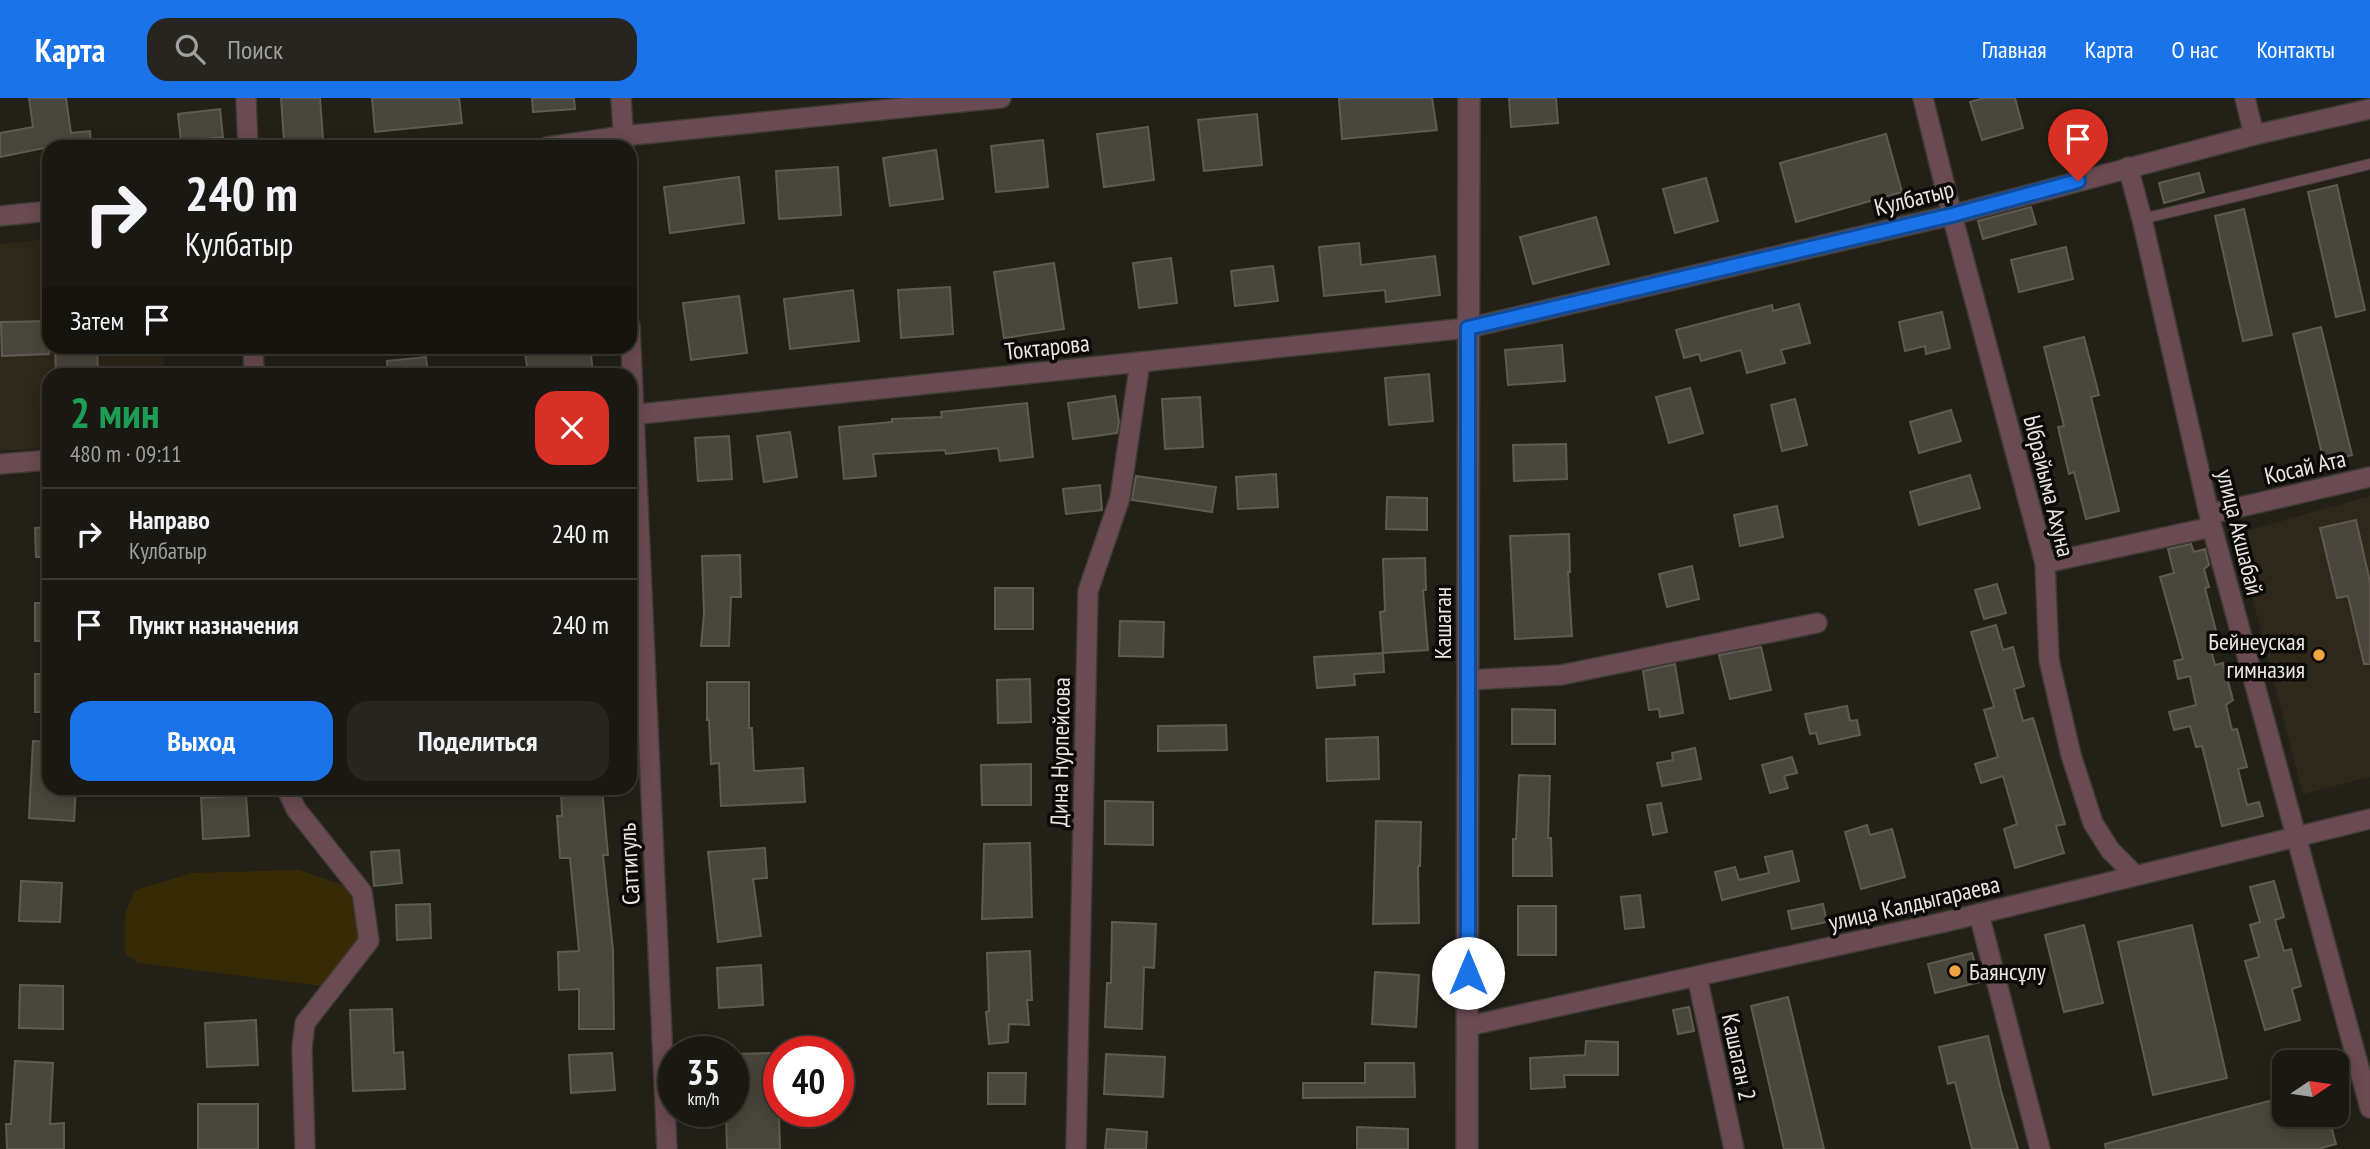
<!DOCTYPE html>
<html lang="ru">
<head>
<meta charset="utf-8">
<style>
	:root { --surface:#1a1812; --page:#272520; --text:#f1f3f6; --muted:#9fa09f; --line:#383732; --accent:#1a73e8 }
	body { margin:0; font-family:"PT Sans Narrow",sans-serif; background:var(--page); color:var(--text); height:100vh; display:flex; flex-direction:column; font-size:26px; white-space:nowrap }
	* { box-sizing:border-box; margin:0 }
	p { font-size:23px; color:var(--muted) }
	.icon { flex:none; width:38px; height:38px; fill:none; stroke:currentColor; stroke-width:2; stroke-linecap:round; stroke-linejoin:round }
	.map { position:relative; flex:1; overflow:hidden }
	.drawer { position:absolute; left:42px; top:270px; width:595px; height:427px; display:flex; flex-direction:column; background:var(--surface); border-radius:21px; box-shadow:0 4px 18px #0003,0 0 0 2px var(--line) }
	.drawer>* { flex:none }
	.hud { position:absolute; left:42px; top:42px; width:595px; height:214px; border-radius:21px; box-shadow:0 4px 18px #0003,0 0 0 2px var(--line); background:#1a1812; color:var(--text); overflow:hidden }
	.needle { width:46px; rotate:77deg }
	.buttons { position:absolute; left:2272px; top:952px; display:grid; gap:14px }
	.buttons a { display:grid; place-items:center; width:77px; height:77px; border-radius:14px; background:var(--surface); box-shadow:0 4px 18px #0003,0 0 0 2px var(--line); font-size:35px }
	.speed { position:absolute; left:658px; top:938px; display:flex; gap:14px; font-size:35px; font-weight:700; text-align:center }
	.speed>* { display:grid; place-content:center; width:91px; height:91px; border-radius:50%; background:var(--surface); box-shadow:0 4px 18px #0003,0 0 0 2px var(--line); line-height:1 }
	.speed small { font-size:18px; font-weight:400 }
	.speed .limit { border:10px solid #d22; background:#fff; color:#111 }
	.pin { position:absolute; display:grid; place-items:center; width:60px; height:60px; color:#fff; margin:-72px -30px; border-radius:50% 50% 50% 0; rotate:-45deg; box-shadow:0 0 7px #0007 }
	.pin .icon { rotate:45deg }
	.me { position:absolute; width:77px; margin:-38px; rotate:0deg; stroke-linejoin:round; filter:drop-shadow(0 0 5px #0008) }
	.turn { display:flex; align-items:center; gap:24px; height:147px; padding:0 28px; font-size:32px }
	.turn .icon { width:91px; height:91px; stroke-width:2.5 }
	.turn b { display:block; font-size:49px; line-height:60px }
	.then { display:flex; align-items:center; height:66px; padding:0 28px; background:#0003; gap:14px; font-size:26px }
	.round { display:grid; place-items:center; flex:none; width:74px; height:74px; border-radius:21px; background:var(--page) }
	.overview { display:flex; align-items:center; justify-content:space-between; height:119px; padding:0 28px }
	h1 { font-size:42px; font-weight:700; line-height:52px; color:#1e9e55 }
	.cta { display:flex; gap:14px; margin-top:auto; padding:14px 28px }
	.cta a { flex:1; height:80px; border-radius:21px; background:var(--accent); color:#fff; font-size:28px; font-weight:700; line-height:80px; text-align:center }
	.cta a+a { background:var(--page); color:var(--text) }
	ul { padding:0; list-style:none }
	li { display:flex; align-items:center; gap:21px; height:91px; padding:0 28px; border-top:2px solid var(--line) }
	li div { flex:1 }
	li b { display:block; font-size:26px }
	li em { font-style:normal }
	header { display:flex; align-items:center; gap:42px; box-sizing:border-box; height:98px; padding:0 35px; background:var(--accent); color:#fff }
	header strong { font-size:33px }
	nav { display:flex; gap:38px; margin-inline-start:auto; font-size:24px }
	.search { width:490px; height:63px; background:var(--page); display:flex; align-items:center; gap:18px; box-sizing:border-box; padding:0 24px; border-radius:21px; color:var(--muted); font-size:26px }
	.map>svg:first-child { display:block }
	.built { fill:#2e281b }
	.green { fill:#372a07 }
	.building { fill:#49463d; stroke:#5f5b53; stroke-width:2 }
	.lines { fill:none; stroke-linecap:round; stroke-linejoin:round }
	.service-casing { stroke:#3f3c34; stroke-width:12 }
	.minor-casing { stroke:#3f3c34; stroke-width:22 }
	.tertiary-casing { stroke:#3f3c34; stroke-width:24 }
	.service { stroke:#6a4a53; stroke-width:10 }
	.minor { stroke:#6a4a53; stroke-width:19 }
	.tertiary { stroke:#6a4a53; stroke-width:21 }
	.route-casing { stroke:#114b97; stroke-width:18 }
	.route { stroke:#1a73e8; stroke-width:12 }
	.poi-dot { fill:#f2a541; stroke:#0b0a07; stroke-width:2.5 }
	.labels { text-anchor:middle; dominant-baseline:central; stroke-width:7; stroke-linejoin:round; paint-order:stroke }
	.street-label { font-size:24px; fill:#e9e7e2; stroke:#0b0a07 }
	.poi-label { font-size:24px; fill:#e9e7e2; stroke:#0b0a07; text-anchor:end }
</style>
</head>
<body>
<header>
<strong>Карта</strong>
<div class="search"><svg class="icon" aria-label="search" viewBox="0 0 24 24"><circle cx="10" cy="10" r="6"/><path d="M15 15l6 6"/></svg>Поиск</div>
<nav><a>Главная</a><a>Карта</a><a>О нас</a><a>Контакты</a></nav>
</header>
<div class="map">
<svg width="2370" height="1051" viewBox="0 0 2370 1051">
	<rect width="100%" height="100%" fill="#232018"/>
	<g class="built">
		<polygon points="49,141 49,248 163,249 164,276 49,276 49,350 0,353 0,146"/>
		<polygon points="2370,398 2370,679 2303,696 2236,436"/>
	</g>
	<polygon class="green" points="299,772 346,788 359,814 358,847 322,888 138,865 125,856 125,816 135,792 192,775"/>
	<g class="building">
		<polygon points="29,0 66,0 71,35 90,33 91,49 49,49 0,59 0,35 33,29"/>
		<polygon points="281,0 320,0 323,41 284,43"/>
		<polygon points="372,0 459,0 462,25 375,34"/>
		<polygon points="532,0 574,0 575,11 533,14"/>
		<polygon points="1351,0 1432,0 1437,32 1342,41 1339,1"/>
		<polygon points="1509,0 1556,0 1558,25 1511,29"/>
		<polygon points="1984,0 2015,0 2023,30 1982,42 1970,4"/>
		<polygon points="220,11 223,39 181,44 178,16"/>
		<polygon points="1257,16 1262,67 1204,73 1198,22"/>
		<polygon points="1148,29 1154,82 1104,89 1097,36"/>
		<polygon points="1886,36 1902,94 1796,124 1780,65"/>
		<polygon points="1043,42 1048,89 996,94 991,48"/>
		<polygon points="936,52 943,101 890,108 883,60"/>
		<polygon points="838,69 841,117 779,121 776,73"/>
		<polygon points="2199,75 2204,94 2164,105 2159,85"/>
		<polygon points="739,79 744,125 670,135 664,89"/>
		<polygon points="1706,80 1718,123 1675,135 1663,91"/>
		<polygon points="2337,87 2365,212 2336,219 2308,94"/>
		<polygon points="2031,109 2036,126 1983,141 1978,123"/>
		<polygon points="2244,111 2272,237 2243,243 2215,118"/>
		<polygon points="1596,119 1609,166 1533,186 1520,139"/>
		<polygon points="1359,145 1361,167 1435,158 1440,197 1386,204 1385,192 1324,198 1319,149"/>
		<polygon points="2066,149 2073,181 2019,194 2011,162"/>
		<polygon points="1171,160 1177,205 1139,210 1133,165"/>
		<polygon points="1054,165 1064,231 1004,240 994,174"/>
		<polygon points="1273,168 1278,203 1235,208 1231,173"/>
		<polygon points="950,189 953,236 901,240 898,192"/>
		<polygon points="853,192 859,243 790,251 784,201"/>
		<polygon points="739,198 747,255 691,262 683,205"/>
		<polygon points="1799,206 1810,245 1781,252 1785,265 1747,275 1741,252 1701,263 1699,256 1684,260 1676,232 1772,207 1773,213"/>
		<polygon points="1942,214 1950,250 1926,256 1925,248 1905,253 1899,224"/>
		<polygon points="49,223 49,256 2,258 1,224"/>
		<polygon points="2321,229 2352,357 2324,364 2293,236"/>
		<polygon points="2084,239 2099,297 2091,299 2119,413 2086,421 2074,374 2069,376 2058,329 2064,328 2044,249"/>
		<polygon points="1562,247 1565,283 1508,287 1505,252"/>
		<polygon points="55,248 97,248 98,276 56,275"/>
		<polygon points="524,248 590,248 593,276 564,276 564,273 528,276"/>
		<polygon points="426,259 428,276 388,276 387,263"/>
		<polygon points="1429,276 1433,323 1389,327 1385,280"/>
		<polygon points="1690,290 1703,335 1669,345 1656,299"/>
		<polygon points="1115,298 1119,324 1117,335 1073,341 1068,305"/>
		<polygon points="1200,299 1203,349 1165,351 1162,301"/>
		<polygon points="1795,301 1807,347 1782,353 1771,307"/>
		<polygon points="1027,305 1033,359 1000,363 998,350 946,356 945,352 873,356 876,378 844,381 839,329 892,324 892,321 942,319 941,314"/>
		<polygon points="1951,312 1961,343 1919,355 1910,324"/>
		<polygon points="790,334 797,379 764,384 757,338"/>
		<polygon points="729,338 732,381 698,383 695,340"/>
		<polygon points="1566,346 1567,381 1514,383 1513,347"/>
		<polygon points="1276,376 1278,409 1238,411 1236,379"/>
		<polygon points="1970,377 1980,410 1919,427 1910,394"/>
		<polygon points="1136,378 1216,389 1212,414 1132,402"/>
		<polygon points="1100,387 1102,412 1066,416 1063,391"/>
		<polygon points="1387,399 1427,400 1427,432 1386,431"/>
		<polygon points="1777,408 1783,439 1740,448 1734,417"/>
		<polygon points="2356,422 2370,484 2370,566 2364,566 2348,498 2337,500 2320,430"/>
		<polygon points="49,429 49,459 36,459 35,430"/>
		<polygon points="1569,436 1570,474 1568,474 1572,538 1515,541 1510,438"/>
		<polygon points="2191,446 2194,454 2205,451 2209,467 2204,471 2209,489 2205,490 2217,537 2208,540 2215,567 2223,565 2233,602 2226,607 2232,632 2237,631 2247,669 2238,671 2247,707 2259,704 2263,718 2222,728 2202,648 2196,649 2190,628 2174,632 2169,614 2196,607 2190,578 2178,581 2174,563 2183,561 2160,479 2174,475 2168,451"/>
		<polygon points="740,457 741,499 731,499 729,548 701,548 704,516 702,458"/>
		<polygon points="1425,460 1426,492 1423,492 1428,552 1383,555 1380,514 1385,513 1383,461"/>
		<polygon points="1692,468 1699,501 1667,509 1659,476"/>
		<polygon points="1997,486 2006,515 1984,521 1975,492"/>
		<rect x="995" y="490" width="38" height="41"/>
		<rect x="35" y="505" width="14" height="38"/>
		<polygon points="1120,523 1164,524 1163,559 1119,558"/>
		<polygon points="1996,527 2003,552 2013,549 2024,588 2014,591 2023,623 2033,620 2065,726 2056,728 2064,755 2015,770 2004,731 2017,726 2003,678 1981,685 1975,666 1998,659 1984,612 1994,609 1971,534"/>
		<polygon points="1761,549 1771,592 1730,601 1719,557"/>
		<polygon points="1383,555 1384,574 1354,576 1355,587 1317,590 1314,559"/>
		<polygon points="1675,566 1683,615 1660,619 1659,611 1649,612 1643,573"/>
		<rect x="35" y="576" width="14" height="38"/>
		<polygon points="1030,581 1031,624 998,625 997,582"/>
		<polygon points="707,584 749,584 749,630 752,630 754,673 803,670 805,704 721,708 719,665 711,666 709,622 707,622"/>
		<polygon points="1847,608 1850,623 1857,622 1860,637 1819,646 1816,635 1810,636 1805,616"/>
		<polygon points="1512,611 1555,612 1555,646 1512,646"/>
		<polygon points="1226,627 1227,652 1158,653 1158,628"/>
		<polygon points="1378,639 1379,681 1327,683 1326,641"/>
		<polygon points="33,643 49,644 49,690 76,690 74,723 29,720"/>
		<polygon points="1695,650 1701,681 1662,688 1657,665 1673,662 1672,655"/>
		<polygon points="1792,659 1797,675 1784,678 1788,690 1770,695 1762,667"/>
		<polygon points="1031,666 1031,707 982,707 981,667"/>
		<polygon points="1519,677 1550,678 1548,740 1551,740 1552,778 1513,778 1513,741 1516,741"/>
		<polygon points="561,690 602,690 608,757 603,757 613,852 614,931 579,931 579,891 559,892 558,854 579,853 570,760 560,760 557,718 562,718"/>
		<polygon points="246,697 249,738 203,741 201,700"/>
		<polygon points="1105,703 1153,704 1153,747 1105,746"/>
		<polygon points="1661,705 1667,734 1653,737 1647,707"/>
		<polygon points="1376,723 1421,724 1420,768 1418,768 1419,825 1373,826"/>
		<polygon points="1867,727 1870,737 1892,731 1905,779 1861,791 1845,734"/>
		<polygon points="1030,745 1032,819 982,821 984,746"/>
		<polygon points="765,750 767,780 753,781 761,838 718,844 708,754"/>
		<polygon points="399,752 402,785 374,788 371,754"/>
		<polygon points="1792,753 1799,783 1722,802 1715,774 1735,769 1739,782 1769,775 1765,759"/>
		<polygon points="21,783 62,785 60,824 19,823"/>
		<polygon points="2274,783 2284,819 2275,822 2284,853 2291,851 2301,888 2292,891 2300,922 2265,932 2245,863 2259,859 2250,827 2260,824 2250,789"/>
		<polygon points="1640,797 1644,829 1625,831 1621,799"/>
		<polygon points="430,806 431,840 397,842 396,807"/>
		<polygon points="1823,806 1827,824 1792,831 1788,813"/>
		<rect x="1518" y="808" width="38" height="49"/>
		<polygon points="1112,824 1156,826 1154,870 1144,869 1142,931 1105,929 1107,885 1111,885"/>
		<polygon points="2084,827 2103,905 2064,914 2045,837"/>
		<polygon points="2192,827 2227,980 2153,997 2118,844"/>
		<polygon points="1030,853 1032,902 1027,902 1029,927 1009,926 1008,944 989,946 986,914 989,913 987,855"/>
		<polygon points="1972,855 1980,884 1935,895 1928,866"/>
		<polygon points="761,867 763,907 719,910 717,870"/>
		<polygon points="1375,874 1419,877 1416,929 1372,926"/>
		<polygon points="20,887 63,888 63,931 19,930"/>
		<polygon points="1788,899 1824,1051 1784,1051 1751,908"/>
		<polygon points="1689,909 1694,933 1678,936 1673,912"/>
		<polygon points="392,911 394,955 403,954 405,991 353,993 350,912"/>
		<polygon points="256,922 258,967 207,969 205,925"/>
		<polygon points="1988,938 2001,993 2018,1051 1972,1051 1955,984 1948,986 1939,949"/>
		<polygon points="1586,943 1618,944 1618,977 1564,977 1565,989 1531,991 1530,960 1585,957"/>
		<polygon points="612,955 615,992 571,995 569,957"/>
		<polygon points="774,955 775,1015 779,1014 780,1051 727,1051 726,1017 733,1016 733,956"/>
		<polygon points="1106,956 1165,959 1163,999 1104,996"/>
		<polygon points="15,963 53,965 50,1026 64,1025 64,1051 7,1051 6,1026 11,1026"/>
		<polygon points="1365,965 1414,965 1415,999 1303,1000 1303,985 1365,985"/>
		<polygon points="988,975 1026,975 1025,1006 988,1006"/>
		<polygon points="2284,999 2284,1017 2328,1017 2336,1046 2318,1051 2106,1051 2105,1046"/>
		<rect x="198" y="1006" width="60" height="45"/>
		<polygon points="1357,1029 1408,1031 1408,1051 1357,1051"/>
		<polygon points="1107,1031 1147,1034 1146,1051 1105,1051"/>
	</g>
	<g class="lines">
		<g class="service-casing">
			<polyline id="service" points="2142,121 2370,66"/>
		</g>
		<g class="minor-casing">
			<g id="minor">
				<polyline points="246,0 248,49"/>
				<polyline points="621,0 624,48"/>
				<polyline points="1923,0 1952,117 2045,465 2049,562 2071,657 2093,725 2110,752 2135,777"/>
				<polyline points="2245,0 2254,37"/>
				<polyline points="547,49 623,38 1001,0"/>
				<polyline points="2128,69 2142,121 2212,429 2370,1010"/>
				<polyline points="0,118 49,113"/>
				<polyline points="630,228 667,1051"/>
				<polyline points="253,248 254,276"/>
				<polyline points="630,317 1468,230 1952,117 2254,37 2370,11"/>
				<polyline points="0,366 49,362"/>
				<polyline points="2210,416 2370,379"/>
				<polyline points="2045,465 2212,429"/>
				<polyline points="1468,582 1561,577 1817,525"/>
				<polyline points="286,690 296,711 362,794 369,843 305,925 302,950 305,1051"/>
				<polyline points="1979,816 2040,1051"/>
				<polyline points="1697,878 1734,1051"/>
				<polyline points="1468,928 1945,824 2370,721"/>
				<polyline points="1076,1051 1088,493 1120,400 1140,264"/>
			</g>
		</g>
		<g class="tertiary-casing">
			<polyline id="tertiary" points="1467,1051 1469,0"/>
		</g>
		<use href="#service" class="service"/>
		<use href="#minor" class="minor"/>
		<use href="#tertiary" class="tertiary"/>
	</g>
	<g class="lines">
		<g class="route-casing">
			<polyline id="route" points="1468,875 1468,230 1952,117 2078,83"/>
		</g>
		<use href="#route" class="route"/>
	</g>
	<g class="poi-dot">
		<circle cx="2319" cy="557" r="7"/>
		<circle cx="1955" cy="873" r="7"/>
	</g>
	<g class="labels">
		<g class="street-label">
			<text transform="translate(1914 100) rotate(-14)">Кулбатыр</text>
			<text transform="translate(1047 249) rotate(-6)">Токтарова</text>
			<text transform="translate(2305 369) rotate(-13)">Косай Ата</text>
			<text transform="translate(2049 388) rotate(76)">Ыбрайыма Ахуна</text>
			<text transform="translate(2240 434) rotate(76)">улица Акшабай</text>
			<text transform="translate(1442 525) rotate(-90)">Кашаган</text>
			<text transform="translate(1060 654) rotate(-89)">Дина Нурпейсова</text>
			<text transform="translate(629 766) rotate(-93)">Саттигуль</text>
			<text transform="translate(1914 805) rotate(-13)">улица Калдыгараева</text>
			<text transform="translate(1739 959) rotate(78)">Кашаган 2</text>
		</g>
		<g class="poi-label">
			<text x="2305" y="543">Бейнеуская<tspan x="2305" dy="28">гимназия</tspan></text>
			<text x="1969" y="873" text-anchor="start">Баянсұлу</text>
		</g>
	</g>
</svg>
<div class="buttons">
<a><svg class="needle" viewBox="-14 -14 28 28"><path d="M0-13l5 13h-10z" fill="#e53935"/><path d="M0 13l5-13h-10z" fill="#9fa09f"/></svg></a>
</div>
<div class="speed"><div>35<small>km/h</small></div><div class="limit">40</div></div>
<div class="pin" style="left:2078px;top:83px;background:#d93025"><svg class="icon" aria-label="arrive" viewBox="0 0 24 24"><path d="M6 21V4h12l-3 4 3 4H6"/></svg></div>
<svg class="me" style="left:1468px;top:875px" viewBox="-20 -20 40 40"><circle r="19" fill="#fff"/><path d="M0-13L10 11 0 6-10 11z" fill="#1a73e8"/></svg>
<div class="hud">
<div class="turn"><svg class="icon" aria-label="right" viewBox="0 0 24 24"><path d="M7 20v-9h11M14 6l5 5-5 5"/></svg><div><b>240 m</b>Кулбатыр</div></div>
<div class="then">Затем<svg class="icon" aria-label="arrive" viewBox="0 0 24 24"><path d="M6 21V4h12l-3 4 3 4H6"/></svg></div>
</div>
<section class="drawer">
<div class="overview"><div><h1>2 мин</h1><p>480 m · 09:11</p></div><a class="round" style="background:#d93025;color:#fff"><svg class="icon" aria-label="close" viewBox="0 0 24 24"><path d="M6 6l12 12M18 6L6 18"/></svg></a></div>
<ul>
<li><svg class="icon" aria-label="right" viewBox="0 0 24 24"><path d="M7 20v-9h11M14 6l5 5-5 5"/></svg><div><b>Направо</b><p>Кулбатыр</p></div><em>240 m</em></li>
<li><svg class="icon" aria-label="arrive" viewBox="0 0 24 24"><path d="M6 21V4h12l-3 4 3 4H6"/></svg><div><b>Пункт назначения</b></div><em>240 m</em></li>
</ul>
<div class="cta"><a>Выход</a><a>Поделиться</a></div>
</section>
</div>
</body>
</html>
